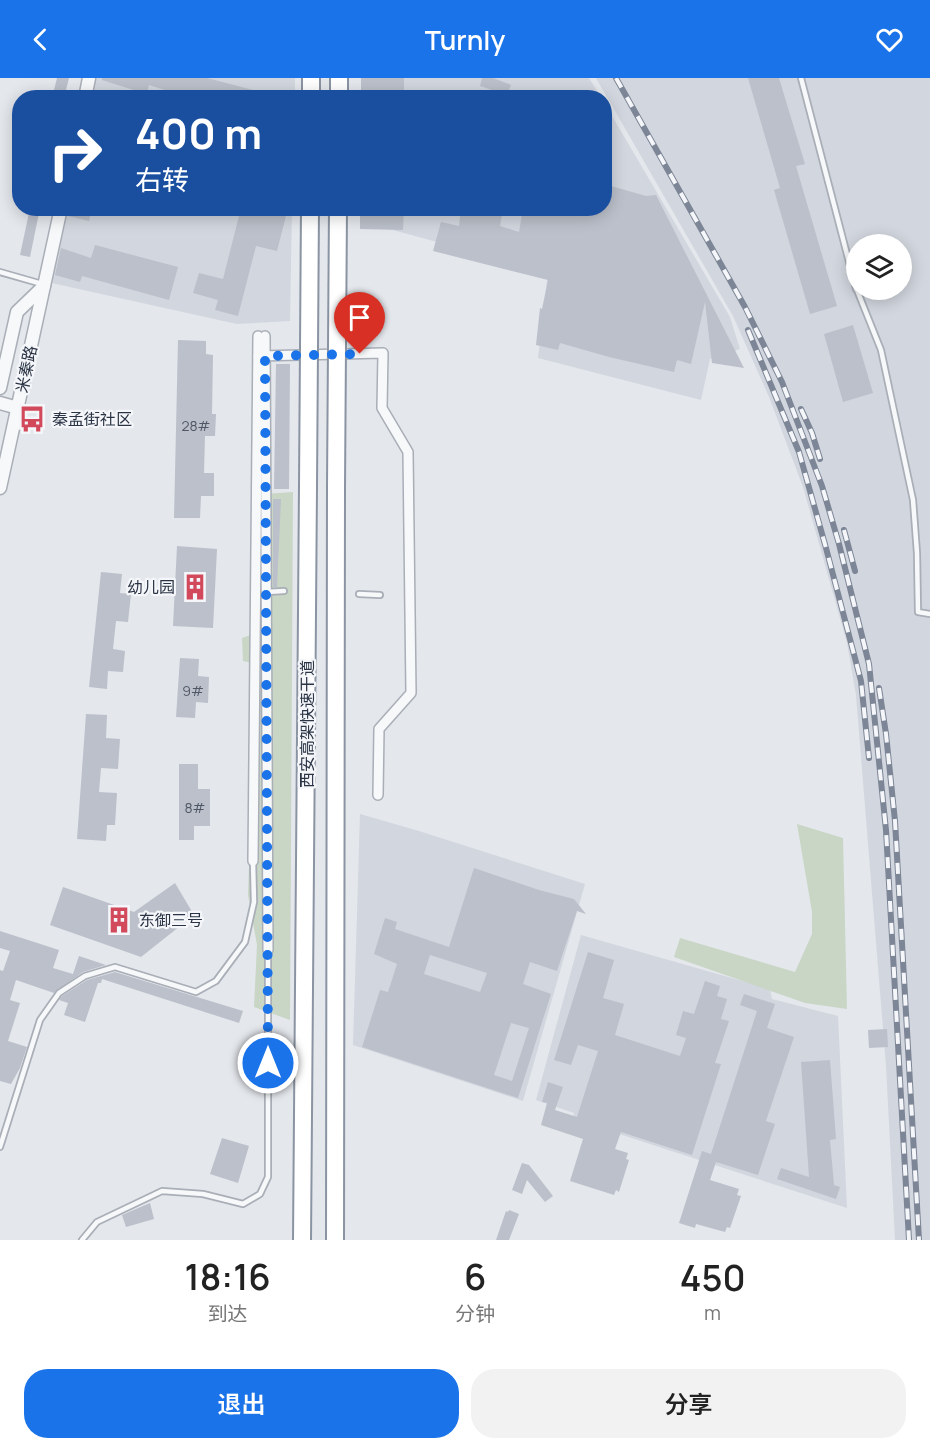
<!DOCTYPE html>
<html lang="zh">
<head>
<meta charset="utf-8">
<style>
	:root { --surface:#fff; --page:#f2f2f2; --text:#222; --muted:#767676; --accent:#1a73e8 }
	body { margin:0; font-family:Manrope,"Noto Sans SC",sans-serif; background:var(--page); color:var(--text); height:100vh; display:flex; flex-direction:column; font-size:22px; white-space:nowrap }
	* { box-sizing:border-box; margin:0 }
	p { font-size:20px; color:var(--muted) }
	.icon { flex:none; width:33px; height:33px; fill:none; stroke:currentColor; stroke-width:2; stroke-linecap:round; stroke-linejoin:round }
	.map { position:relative; height:1162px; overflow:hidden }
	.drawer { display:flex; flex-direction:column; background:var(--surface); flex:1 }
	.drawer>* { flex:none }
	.guide { position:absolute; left:12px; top:12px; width:600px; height:126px; border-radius:24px; box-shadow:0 3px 15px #0003; background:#1a4fa0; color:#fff; overflow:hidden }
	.buttons { position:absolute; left:846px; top:156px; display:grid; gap:12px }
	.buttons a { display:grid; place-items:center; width:66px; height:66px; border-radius:50%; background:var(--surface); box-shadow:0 3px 15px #0003; font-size:30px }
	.pin { position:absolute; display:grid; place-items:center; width:51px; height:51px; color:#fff; margin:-62px -26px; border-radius:50% 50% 50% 0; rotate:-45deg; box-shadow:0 0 6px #0007 }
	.pin .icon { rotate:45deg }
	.me { position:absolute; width:66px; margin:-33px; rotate:0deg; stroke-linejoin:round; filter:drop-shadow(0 0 4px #0008) }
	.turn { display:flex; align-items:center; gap:21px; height:126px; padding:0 24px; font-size:27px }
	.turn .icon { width:78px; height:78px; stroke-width:2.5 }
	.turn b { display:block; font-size:42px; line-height:51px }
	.eta { display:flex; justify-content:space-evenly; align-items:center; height:102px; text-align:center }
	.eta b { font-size:36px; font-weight:600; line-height:42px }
	.button { display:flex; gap:12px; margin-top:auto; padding:12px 24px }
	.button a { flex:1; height:69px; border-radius:24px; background:var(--accent); color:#fff; font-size:24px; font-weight:600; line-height:69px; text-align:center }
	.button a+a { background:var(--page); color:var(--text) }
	header { display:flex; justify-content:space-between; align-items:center; height:78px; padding:0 24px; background:var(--accent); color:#fff; font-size:27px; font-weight:600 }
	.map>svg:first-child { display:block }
	.built { fill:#d2d6de; fill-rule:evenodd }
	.green { fill:#c9d6c5 }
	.building { fill:#bbc0ca; fill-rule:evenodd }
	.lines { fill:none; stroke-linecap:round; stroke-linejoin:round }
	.service-casing { stroke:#a9aeb7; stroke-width:8 }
	.minor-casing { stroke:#a9aeb7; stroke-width:12 }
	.tertiary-casing { stroke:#a9aeb7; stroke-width:15 }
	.trunk-casing { stroke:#8b94a3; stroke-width:20 }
	.service { stroke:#f7f8fa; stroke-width:4.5 }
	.minor { stroke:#f7f8fa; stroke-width:9 }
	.tertiary { stroke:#f7f8fa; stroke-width:12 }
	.trunk { stroke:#fff; stroke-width:16 }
	.rail-casing { stroke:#7d8696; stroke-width:6 }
	.rail { stroke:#f4f6f9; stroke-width:4; stroke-dasharray:11; stroke-linecap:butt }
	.trunk-bridge-casing { stroke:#8b94a3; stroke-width:20; stroke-linecap:butt }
	.trunk-bridge { stroke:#fff; stroke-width:16 }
	.route { stroke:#1a73e8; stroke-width:10; stroke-dasharray:0 18 }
	.labels { text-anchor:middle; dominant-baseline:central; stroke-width:4.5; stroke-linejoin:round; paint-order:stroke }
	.number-label { font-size:14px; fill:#4f5766 }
	.street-label { font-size:16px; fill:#2b3445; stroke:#f4f6f9 }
	.poi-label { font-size:16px; fill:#2b3445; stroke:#f4f6f9; text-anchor:start }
</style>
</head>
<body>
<header><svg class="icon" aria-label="back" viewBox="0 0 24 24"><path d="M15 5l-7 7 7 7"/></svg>Turnly<svg class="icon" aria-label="heart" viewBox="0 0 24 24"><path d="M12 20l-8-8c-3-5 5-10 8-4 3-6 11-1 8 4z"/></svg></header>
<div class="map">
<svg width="930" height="1162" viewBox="0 0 930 1162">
	<rect width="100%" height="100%" fill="#e4e7ec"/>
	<g class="built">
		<polygon points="94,0 295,0 295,19 89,20"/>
		<polygon points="366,0 589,0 601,19 366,19"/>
		<path d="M596 0H930V1162H895L886 988 856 617 847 565 803 409 769 319 733 238ZM856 166H902V212H856Z"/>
		<polygon points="605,26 730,239 740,271 710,281 701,322 538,280 548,194 367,145 367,131 604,130"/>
		<polygon points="64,131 292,131 290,243 237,246 47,204"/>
		<polygon points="360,736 419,753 585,806 523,1023 353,967"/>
		<polygon points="581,857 770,911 772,921 838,938 847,1130 573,1041 574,1035 536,1022"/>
	</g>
	<g class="green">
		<polygon points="293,414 290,942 254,929 257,867 248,817 256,586 243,583 242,560 269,551 264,416"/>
		<polygon points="797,746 843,760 847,931 805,925 674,879 680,860 795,894 812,856 812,834"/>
	</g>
	<g class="building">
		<polygon points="57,0 69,0 64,20 52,20"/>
		<polygon points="102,0 207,0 269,16 268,20 190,20 149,7 147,15 143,15 102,2"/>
		<rect x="361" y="0" width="43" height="20"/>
		<polygon points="482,0 493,0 511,7 507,17 480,8"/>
		<polygon points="748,0 779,0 805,86 796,88 837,228 810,236 774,112 780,110"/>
		<polygon points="604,106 646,118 656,117 744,290 712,285 705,224 691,286 677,282 674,294 609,279 560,265 558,272 536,267 540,230 542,231 548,202 433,173 441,144 459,148 461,130 503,130 500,148 519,154 523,130 604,130"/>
		<polygon points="30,130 40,130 30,179 20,177"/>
		<polygon points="69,130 92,130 89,143 68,138"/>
		<polygon points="241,130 288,130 277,173 256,168 238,238 215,232 218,222 193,215 199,195 223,201"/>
		<polygon points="360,130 404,130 403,152 360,151"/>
		<polygon points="95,167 178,189 169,222 82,198 80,204 55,197 61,170 91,180"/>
		<polygon points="853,247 873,315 843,324 824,256"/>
		<polygon points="178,262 206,263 206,276 213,277 212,336 216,336 215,358 205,358 204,395 214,395 214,418 201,418 200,440 174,440"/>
		<polygon points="276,286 290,286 289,411 274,411"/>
		<polygon points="273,421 281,421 277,509 273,509"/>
		<polygon points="177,468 217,471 213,550 173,548"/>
		<polygon points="101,494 122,496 120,515 131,516 128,544 116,543 113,571 125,573 123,594 108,593 107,611 89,609"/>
		<polygon points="180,580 199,581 198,598 209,599 208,625 196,624 195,640 176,639"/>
		<polygon points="86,636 107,637 106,660 120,661 118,691 101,690 99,714 117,715 115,747 107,747 106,763 77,761"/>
		<polygon points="179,686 198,686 198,711 210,711 210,748 194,748 194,762 179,762"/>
		<path d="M474 790 539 812 574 821 586 836 577 833 557 893 530 884 523 906 551 916 518 1020 362 969 380 912 388 914 397 886 374 876 385 840 397 844 395 851 449 869ZM430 877 487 895 480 914 424 896ZM511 945 529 950 512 1003 494 997Z"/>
		<polygon points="175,805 194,837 141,879 50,847 63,809 134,834"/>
		<polygon points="0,853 59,872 53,890 73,896 79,878 106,887 83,894 54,915 16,902 10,922 20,925 8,963 27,969 20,990 11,1006 0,1003 0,892 3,893 10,873 0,870"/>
		<polygon points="588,874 614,882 603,920 624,926 615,957 680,978 686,960 676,957 683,933 694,936 705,903 720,908 717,918 727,921 721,941 729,943 715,985 721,986 692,1077 621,1054 615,1071 628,1075 626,1081 629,1082 619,1114 616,1112 614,1117 570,1103 583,1061 541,1047 547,1025 542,1024 548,1004 563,1009 555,1032 577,1039 598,973 578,967 571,987 554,982"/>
		<polygon points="115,894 243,933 239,945 102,901 101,905 98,905 85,944 64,937 68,925 59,922 62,918 87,902"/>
		<polygon points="744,916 775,926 767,950 794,959 766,1043 775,1046 758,1097 716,1084 710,1102 739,1111 737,1117 741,1118 730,1150 727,1149 725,1154 696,1146 695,1150 679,1145 702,1073 711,1076 757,933 740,927"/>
		<polygon points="887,951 888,969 869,970 868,952"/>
		<polygon points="830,982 836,1061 830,1062 834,1107 840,1109 836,1121 777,1101 781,1090 809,1099 801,984"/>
		<polygon points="222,1060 249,1068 238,1105 210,1096"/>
		<polygon points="522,1085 529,1087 553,1118 545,1124 527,1102 522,1116 512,1112"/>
		<polygon points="150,1125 154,1141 126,1149 122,1137"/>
		<polygon points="509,1132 519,1136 509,1162 496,1162 506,1133 508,1134"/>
	</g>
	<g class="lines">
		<g class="service-casing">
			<g id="service">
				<polyline points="801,0 856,211"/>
				<polyline points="0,194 42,206"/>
				<polyline points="857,212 881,272 913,422 917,475 918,534 930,536"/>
				<polyline points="266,514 284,513"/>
				<polyline points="359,516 380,517"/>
				<polyline points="0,1069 40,942 59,915 85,898 115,889 196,914 216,903 245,864 254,824 253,783"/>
				<polyline points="82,1162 97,1144 162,1113 203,1116 243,1126 260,1116 268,1099 268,872"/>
			</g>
		</g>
		<g class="minor-casing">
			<g id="minor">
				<polyline points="265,258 268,872"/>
				<polyline points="258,278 383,275 382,330 408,374 411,615 379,651 378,717"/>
				<polyline points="253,783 258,258"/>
			</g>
		</g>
		<g class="tertiary-casing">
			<g id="tertiary">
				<polyline points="85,20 89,0"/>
				<polyline points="0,310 17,234 44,208"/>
				<polyline points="0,325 18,330"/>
				<polyline points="0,410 61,130"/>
			</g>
		</g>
		<g class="trunk-casing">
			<g id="trunk">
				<polyline points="311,20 311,0"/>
				<polyline points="339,20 339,0"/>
				<polyline points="302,1162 308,408"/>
				<polyline points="335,1162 336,409"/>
			</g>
		</g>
		<use href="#service" class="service"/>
		<use href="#minor" class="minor"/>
		<use href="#tertiary" class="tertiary"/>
		<use href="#trunk" class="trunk"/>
		<g class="rail-casing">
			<g id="rail">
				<polyline points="616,0 745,229 782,304 822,408 839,466 869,586 886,752 909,1162"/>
				<polyline points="748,252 799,374 826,470 861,603 869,680"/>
				<polyline points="801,331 812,355 820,381"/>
				<polyline points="844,452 855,493"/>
				<polyline points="879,610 886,656 895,743 919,1162"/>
			</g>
		</g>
		<use href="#rail" class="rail"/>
		<g class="trunk-bridge-casing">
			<g id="trunk-bridge">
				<polyline points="308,408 310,130"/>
				<polyline points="336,409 338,130"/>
			</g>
		</g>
		<use href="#trunk-bridge" class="trunk-bridge"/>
	</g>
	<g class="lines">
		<polyline class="route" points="268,985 265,278 360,276"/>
	</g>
	<defs>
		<g id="bus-bare" transform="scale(2.07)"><path d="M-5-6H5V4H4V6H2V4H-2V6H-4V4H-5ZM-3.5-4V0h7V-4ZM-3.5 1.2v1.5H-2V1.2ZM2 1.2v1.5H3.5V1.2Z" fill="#d1495b" stroke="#f4f6f9" stroke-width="2.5" paint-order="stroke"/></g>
		<g id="building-bare" transform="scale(2.07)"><path d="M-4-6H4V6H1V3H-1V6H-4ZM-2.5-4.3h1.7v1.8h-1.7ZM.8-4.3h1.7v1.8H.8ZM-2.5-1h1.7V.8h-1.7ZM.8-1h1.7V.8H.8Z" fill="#d1495b" stroke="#f4f6f9" stroke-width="2.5" paint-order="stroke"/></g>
	</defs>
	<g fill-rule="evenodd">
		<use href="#bus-bare" x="32" y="341"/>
		<use href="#building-bare" x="195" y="509"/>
		<use href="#building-bare" x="119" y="842"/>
	</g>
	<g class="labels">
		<g class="number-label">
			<text x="196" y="347">28#</text>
			<text x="193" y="612">9#</text>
			<text x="195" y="729">8#</text>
		</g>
		<g class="street-label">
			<text transform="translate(26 291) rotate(-78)">米秦路</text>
			<text transform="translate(307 646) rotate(-90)">西安高架快速干道</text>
		</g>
		<g class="poi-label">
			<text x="52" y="341">秦孟街社区</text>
			<text x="175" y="509" text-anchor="end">幼儿园</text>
			<text x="139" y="842">东御三号</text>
		</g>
	</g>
</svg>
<div class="buttons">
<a><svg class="icon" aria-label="layers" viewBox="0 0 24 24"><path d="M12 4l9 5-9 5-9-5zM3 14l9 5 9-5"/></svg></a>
</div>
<div class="pin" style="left:360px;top:276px;background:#d93025"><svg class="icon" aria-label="arrive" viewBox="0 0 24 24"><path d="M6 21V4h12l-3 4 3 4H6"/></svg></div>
<svg class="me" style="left:268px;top:985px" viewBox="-20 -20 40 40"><circle r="17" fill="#1a73e8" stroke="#fff" stroke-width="3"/><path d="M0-11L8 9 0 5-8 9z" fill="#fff"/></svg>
<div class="guide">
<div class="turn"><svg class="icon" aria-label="right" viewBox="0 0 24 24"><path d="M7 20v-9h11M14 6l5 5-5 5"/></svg><div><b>400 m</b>右转</div></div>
</div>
</div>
<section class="drawer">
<div class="eta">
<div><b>18:16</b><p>到达</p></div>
<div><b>6</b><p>分钟</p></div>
<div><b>450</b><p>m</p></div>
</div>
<div class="button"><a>退出</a><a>分享</a></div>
</section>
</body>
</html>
